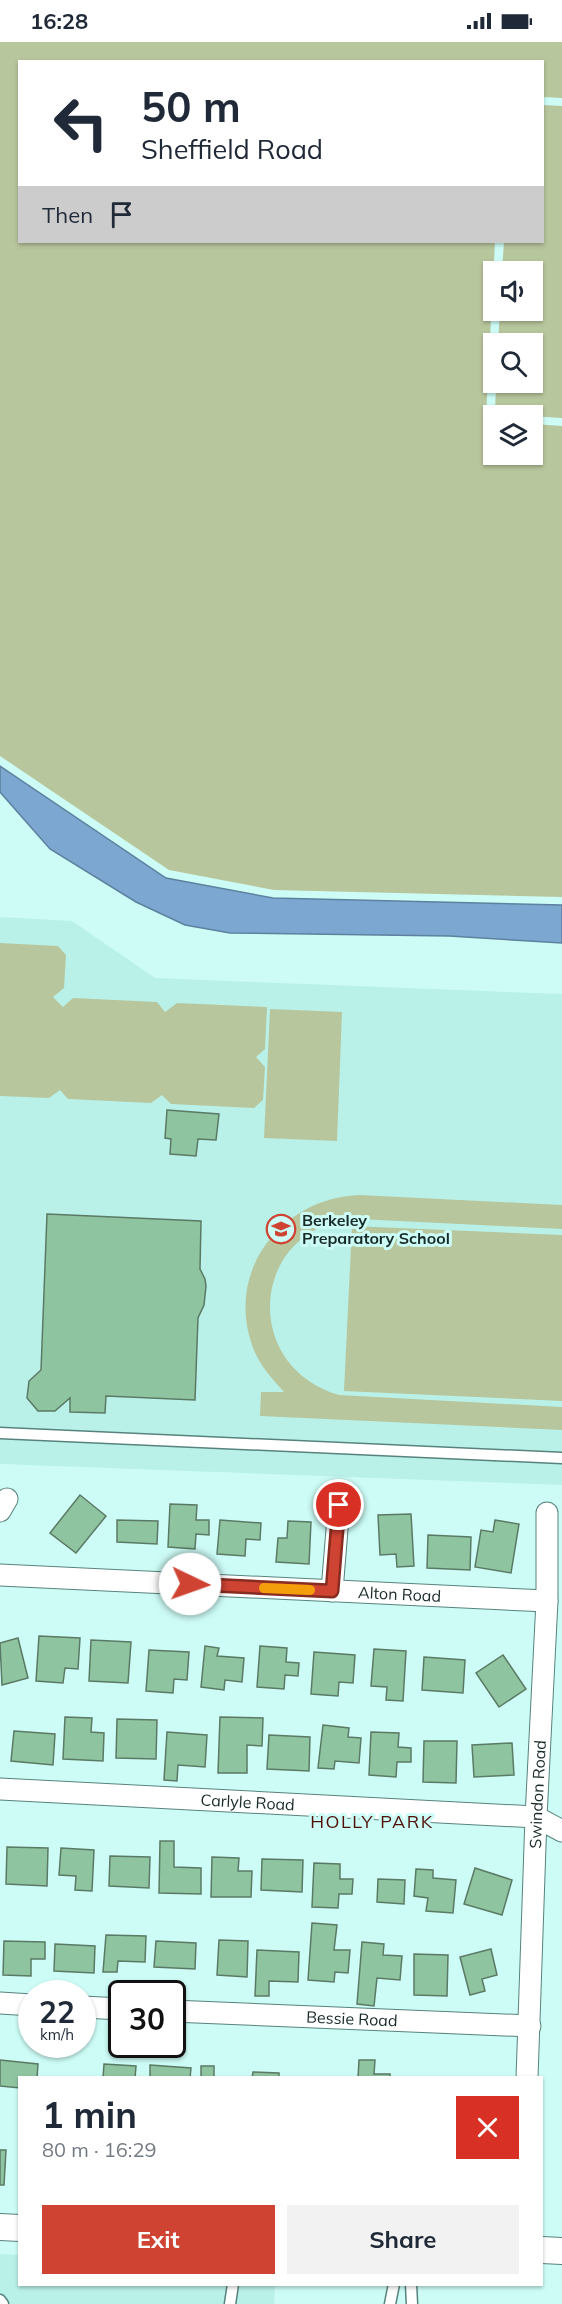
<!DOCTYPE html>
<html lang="en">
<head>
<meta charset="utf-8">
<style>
	:root { --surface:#fff; --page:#f2f2f3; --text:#1f2937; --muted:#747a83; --accent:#cf4333 }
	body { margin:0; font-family:Mulish,sans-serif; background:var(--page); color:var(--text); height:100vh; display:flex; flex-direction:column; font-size:22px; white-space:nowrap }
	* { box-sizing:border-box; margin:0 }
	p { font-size:20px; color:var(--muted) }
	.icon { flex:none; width:33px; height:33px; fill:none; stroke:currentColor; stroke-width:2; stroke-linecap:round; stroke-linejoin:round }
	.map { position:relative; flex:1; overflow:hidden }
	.side { position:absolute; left:18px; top:2034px; width:525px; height:210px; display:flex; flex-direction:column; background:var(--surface); border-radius:0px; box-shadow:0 2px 4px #0004 }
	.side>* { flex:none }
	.guide { position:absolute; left:18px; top:18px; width:526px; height:183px; border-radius:0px; box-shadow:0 2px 4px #0004; background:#fff; color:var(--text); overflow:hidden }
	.fabs { position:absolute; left:483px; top:219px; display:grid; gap:12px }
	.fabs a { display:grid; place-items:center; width:60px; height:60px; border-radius:0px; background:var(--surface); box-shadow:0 2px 4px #0004; font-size:30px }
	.speed { position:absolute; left:18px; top:1938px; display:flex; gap:12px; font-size:30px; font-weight:700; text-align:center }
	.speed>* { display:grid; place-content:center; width:78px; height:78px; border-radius:50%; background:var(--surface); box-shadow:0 2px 4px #0004; line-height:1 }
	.speed small { font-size:15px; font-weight:400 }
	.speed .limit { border:3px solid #111; border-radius:9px; background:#fff; color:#111 }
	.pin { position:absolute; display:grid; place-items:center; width:51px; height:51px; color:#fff; margin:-26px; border:3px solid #fff; border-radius:50%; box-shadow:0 2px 6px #0007 }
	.me { position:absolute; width:66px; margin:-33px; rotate:93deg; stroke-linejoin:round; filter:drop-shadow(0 0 4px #0008) }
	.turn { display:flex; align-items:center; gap:21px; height:126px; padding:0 24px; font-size:27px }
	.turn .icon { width:78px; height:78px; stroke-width:2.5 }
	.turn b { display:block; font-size:42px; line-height:51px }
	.then { display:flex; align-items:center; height:57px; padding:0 24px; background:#0003; gap:12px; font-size:22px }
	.round { display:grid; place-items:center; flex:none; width:63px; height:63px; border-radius:0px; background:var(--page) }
	.head { display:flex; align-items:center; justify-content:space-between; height:102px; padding:0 24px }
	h1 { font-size:36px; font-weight:700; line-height:45px }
	.primary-button { display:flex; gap:12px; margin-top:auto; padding:12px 24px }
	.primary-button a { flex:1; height:69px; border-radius:0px; background:var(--accent); color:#fff; font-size:24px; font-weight:700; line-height:69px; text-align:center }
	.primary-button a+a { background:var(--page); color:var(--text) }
	.status { display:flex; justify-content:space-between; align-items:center; height:42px; padding:0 30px; background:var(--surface); direction:ltr }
	.status svg { height:16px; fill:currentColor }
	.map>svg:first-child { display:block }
	.built { fill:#b9f1e9 }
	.green { fill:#b8c69d }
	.water { fill:#7ba7d1; stroke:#5d829e; stroke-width:1.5 }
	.building { fill:#8ec5a0; stroke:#5b7a65; stroke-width:1.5 }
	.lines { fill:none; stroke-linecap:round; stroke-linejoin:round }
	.service-casing { stroke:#57837d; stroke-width:13 }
	.minor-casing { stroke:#57837d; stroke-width:23 }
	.tertiary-casing { stroke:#57837d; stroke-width:28 }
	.service { stroke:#fff; stroke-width:10 }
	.minor { stroke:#fff; stroke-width:21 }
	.tertiary { stroke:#fff; stroke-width:26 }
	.route-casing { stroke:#872c21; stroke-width:15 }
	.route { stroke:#cf4333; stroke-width:10 }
	.slow { stroke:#f59e0b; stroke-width:10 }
	.labels { text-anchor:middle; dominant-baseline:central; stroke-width:6; stroke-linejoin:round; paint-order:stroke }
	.poi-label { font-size:16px; font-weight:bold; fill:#182a28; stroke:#cdfcf6; text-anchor:start }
	.street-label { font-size:16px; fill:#182a28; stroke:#cdfcf6 }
	.neighbourhood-label { font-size:18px; letter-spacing:1.5px; fill:#510d07; stroke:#cdfcf6 }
</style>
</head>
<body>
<div class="status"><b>16:28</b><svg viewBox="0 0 49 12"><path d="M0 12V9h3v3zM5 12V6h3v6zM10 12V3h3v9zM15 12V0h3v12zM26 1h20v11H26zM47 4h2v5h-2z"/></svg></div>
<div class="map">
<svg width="562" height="2262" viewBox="0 0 562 2262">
	<rect width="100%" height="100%" fill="#cdfcf6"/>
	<g class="built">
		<polygon points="0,875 72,879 155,936 562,952 562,1443 0,1422"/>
		<polygon points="0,2212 19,2213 20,2242 275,2243 274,2262 0,2262"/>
	</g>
	<g class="green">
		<polygon points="0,0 562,0 562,56 543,55 543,20 20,20 20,200 495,200 486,374 488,378 493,380 494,412 532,412 533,382 562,384 562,855 274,848 169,828 0,714"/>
		<polygon points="543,63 562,64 562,376 495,372 496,341 532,340 532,302 498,301 500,269 532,268 532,230 502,229 504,200 543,200"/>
		<polygon points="0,901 58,904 66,913 64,946 53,955 63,965 73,956 157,960 165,970 177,961 267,965 265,1007 256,1015 265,1025 263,1058 254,1066 171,1062 162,1053 151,1061 68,1057 60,1048 49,1056 0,1054"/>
		<polygon points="270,967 342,970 337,1099 264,1096"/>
		<path d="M359 1153 562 1163V1187L358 1177C252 1181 237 1323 339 1353L562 1365V1388L260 1374 261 1350H284C270 1335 257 1320 251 1300 227 1225 284 1156 359 1153Z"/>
		<polygon points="352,1184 562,1193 562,1359 344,1349"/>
	</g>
	<polygon class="water" points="0,724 166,836 273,856 562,863 562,901 449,894 230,891 185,883 136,860 50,807 0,750"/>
	<g class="building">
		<polygon points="167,1068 219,1072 216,1098 198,1097 196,1114 170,1112 171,1097 165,1096"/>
		<polygon points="47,1172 201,1179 200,1227 205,1237 206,1244 204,1263 198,1276 195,1358 106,1354 105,1371 70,1370 70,1356 55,1369 38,1369 27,1356 29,1339 41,1328"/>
		<polygon points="80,1453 106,1474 76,1511 50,1491"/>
		<polygon points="170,1462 197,1463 196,1478 209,1478 209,1493 196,1492 195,1507 168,1505"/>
		<polygon points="411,1472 414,1524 397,1525 396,1512 380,1513 378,1473"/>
		<polygon points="117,1478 158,1479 157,1502 117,1500"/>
		<polygon points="220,1478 261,1481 260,1498 246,1497 245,1514 217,1512"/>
		<polygon points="495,1478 519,1482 511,1531 475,1525 481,1488 493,1490"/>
		<polygon points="288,1479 311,1480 309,1522 276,1520 278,1496 287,1496"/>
		<polygon points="428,1493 471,1495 470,1528 427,1526"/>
		<polygon points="39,1594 80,1596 78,1627 65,1626 63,1641 36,1639"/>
		<polygon points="18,1596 28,1636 2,1643 0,1601"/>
		<polygon points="91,1598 131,1600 128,1641 89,1639"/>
		<polygon points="205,1604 219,1606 217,1614 244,1616 242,1640 225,1638 224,1648 201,1645"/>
		<polygon points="260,1604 287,1606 286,1620 299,1621 298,1634 285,1633 284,1647 257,1645"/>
		<polygon points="374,1607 406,1609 403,1659 386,1658 387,1645 371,1644"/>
		<polygon points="149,1608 189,1610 187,1638 174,1637 173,1651 146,1649"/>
		<polygon points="314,1610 355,1613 353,1641 339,1640 338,1654 311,1652"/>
		<polygon points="503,1613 526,1647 499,1665 476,1631"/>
		<polygon points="424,1615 465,1618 463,1651 422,1648"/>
		<polygon points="65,1675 92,1676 91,1690 104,1691 103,1719 63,1717"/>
		<polygon points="220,1675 263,1676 262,1704 247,1703 247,1731 218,1731"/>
		<polygon points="117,1677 157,1678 156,1717 116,1716"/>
		<polygon points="323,1683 349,1686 348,1695 361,1696 359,1721 335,1719 334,1727 318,1726"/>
		<polygon points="14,1689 55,1692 53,1723 11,1719"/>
		<polygon points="167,1690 207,1693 205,1725 178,1723 177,1739 164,1738"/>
		<polygon points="371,1690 399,1691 398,1705 411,1706 411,1720 397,1720 396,1735 369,1733"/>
		<polygon points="269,1693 310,1695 309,1729 267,1727"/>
		<polygon points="424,1699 457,1699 456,1741 423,1740"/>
		<polygon points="512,1701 514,1733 474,1735 472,1703"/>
		<polygon points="160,1799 174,1799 174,1825 201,1826 201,1852 159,1851"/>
		<polygon points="7,1805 48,1806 47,1844 6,1842"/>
		<polygon points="61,1806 94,1808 92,1849 75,1848 76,1834 59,1833"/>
		<polygon points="110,1814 150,1815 149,1846 109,1844"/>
		<polygon points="212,1815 239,1816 238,1829 252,1829 251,1855 211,1855"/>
		<polygon points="262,1817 303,1818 302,1850 261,1848"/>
		<polygon points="314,1821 340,1822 340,1837 353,1837 352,1852 339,1852 338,1866 312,1865"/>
		<polygon points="475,1826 512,1838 502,1873 464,1862"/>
		<polygon points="416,1827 433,1828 433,1836 456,1838 453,1871 426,1869 428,1856 414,1854"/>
		<polygon points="378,1837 405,1838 404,1862 377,1860"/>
		<polygon points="312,1881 337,1883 334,1908 350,1908 348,1931 335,1930 334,1940 308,1938"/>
		<polygon points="106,1893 146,1894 145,1920 118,1919 117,1930 103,1930"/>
		<polygon points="219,1898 248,1899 247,1935 217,1933"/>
		<polygon points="4,1899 45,1900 45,1917 31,1917 31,1934 3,1933"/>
		<polygon points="156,1899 196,1901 195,1927 154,1925"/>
		<polygon points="362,1900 384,1902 383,1913 402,1914 400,1938 377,1936 374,1964 357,1962"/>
		<polygon points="55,1902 95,1904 94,1931 54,1929"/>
		<polygon points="491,1907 497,1933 482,1937 485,1949 470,1953 460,1915"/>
		<polygon points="257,1908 299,1910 298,1940 269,1939 269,1954 255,1954"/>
		<polygon points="414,1912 448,1913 447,1954 414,1953"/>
		<polygon points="0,2018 38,2022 37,2036 20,2036 20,2046 0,2044"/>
		<polygon points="359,2018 375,2018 374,2032 390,2032 390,2036 358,2036"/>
		<polygon points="104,2022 136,2024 135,2036 103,2036"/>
		<polygon points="150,2023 191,2026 190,2036 150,2036"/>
		<rect x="201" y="2024" width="13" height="12"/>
		<polygon points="253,2030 279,2031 279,2036 252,2036"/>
		<polygon points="0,2108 6,2108 4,2143 0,2143"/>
	</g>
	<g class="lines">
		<g class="service-casing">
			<g id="service">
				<polyline points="0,1391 562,1416"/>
				<polyline points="411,2242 412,2262"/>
				<polyline points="0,2258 3,2262"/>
				<polyline points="230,2262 233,2242"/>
				<polyline points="390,2262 394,2242"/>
			</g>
		</g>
		<g class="minor-casing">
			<g id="minor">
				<polyline points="0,1469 7,1457"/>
				<path id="s1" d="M0 1533 547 1559"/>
				<polyline points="332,1549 339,1463"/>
				<path id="s2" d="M0 1747 536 1775 562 1789"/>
				<polyline points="0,1961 32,1963"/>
				<polyline points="82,1965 122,1967"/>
				<path id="s3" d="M172 1969 530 1984"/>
				<path id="s4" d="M527 2036 536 1775 547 1559V1471"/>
			</g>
		</g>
		<g class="tertiary-casing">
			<g id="tertiary">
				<polyline points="0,2185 20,2186"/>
				<polyline points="542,2208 562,2209"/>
			</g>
		</g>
		<use href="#service" class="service"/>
		<use href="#minor" class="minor"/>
		<use href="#tertiary" class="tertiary"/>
	</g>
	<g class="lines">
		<g class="route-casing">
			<polyline id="route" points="190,1542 332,1549 339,1463"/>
		</g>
		<use href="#route" class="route"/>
		<polyline class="slow" points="264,1546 310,1548"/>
	</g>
	<defs>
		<g id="school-ring" transform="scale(1.5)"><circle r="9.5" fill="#cdfcf6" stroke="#cf4333" stroke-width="1.5"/><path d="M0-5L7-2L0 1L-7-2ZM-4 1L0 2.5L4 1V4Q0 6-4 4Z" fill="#cf4333"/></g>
	</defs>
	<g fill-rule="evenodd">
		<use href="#school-ring" x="281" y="1187"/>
	</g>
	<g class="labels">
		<g class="poi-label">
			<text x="302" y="1178">Berkeley<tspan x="302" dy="18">Preparatory School</tspan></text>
		</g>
		<g class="street-label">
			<text stroke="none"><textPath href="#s1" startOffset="400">Alton Road</textPath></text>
			<text stroke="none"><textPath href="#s4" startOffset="284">Swindon Road</textPath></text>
			<text stroke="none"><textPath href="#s2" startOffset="248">Carlyle Road</textPath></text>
			<text stroke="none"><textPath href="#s3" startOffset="180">Bessie Road</textPath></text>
		</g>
		<g class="neighbourhood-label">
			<text x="372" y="1779">HOLLY PARK</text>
		</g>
	</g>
</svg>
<div class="fabs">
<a><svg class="icon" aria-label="sound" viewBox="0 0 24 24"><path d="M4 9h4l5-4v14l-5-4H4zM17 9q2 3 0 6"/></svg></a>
<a><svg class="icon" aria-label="search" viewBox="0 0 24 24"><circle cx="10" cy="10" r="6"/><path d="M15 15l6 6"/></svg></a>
<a><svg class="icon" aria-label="layers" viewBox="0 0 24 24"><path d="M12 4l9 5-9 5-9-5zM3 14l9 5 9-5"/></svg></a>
</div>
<div class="speed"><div>22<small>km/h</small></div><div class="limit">30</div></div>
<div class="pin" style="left:339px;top:1463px;background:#d93025"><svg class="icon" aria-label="arrive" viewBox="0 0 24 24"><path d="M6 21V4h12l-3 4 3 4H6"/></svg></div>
<svg class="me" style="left:190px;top:1542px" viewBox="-20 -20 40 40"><circle r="19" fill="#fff"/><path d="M0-13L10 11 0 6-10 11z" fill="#cf4333"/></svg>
<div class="guide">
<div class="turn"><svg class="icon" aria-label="left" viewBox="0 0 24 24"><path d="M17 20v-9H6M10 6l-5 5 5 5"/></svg><div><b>50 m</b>Sheffield Road</div></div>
<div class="then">Then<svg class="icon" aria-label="arrive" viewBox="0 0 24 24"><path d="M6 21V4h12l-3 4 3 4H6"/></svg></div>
</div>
<section class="side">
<div class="head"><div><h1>1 min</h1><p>80 m · 16:29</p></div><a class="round" style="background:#d93025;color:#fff"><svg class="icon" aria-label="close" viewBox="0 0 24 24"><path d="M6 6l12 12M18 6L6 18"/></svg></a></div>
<div class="primary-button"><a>Exit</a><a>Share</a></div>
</section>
</div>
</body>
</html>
